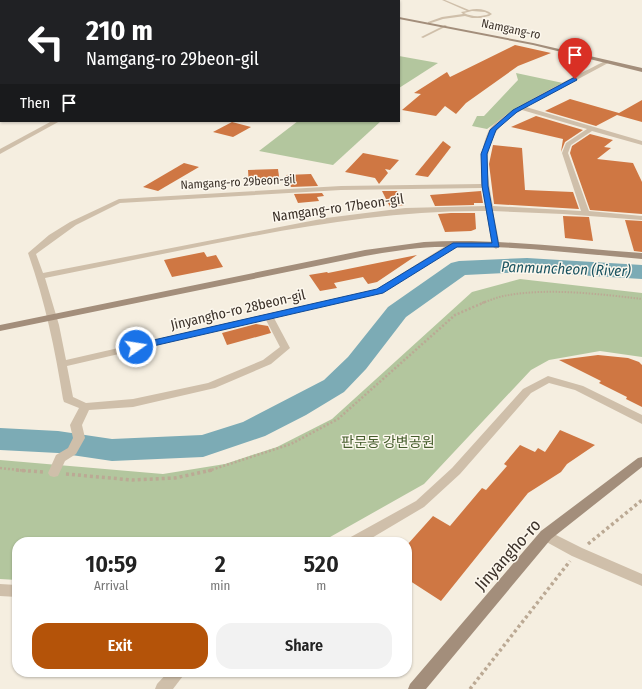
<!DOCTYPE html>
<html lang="en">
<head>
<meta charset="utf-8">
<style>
	:root { --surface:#fff; --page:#f2f2f2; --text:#222; --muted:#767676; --accent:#b45309 }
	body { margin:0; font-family:"Fira Sans Condensed","Noto Sans KR",sans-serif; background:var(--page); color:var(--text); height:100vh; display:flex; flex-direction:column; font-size:15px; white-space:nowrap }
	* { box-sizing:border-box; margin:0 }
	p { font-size:13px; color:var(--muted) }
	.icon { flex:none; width:22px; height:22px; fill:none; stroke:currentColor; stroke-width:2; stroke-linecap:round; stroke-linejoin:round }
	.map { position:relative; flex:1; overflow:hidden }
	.sheet { position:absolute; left:12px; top:537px; width:400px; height:140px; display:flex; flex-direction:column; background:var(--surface); border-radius:16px; box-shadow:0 1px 3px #0004 }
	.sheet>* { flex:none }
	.hud { position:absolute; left:0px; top:0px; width:400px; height:122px; box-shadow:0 1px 3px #0004; background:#202124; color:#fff; overflow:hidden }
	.pin { position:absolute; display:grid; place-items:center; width:34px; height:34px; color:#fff; margin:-41px -17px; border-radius:50% 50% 50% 0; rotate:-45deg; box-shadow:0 0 4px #0007 }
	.pin .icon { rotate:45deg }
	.me { position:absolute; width:44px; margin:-22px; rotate:77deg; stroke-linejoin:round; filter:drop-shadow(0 0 3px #0008) }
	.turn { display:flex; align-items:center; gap:14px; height:84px; padding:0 20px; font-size:18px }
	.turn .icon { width:52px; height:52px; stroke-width:2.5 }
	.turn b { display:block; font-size:28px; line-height:34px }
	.then { display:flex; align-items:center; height:38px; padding:0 20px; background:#0003; gap:8px; font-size:15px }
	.eta { display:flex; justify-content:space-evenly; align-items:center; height:68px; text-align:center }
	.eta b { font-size:24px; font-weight:600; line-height:28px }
	.primary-button { display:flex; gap:8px; margin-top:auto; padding:8px 20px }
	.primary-button a { flex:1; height:46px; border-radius:16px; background:var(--accent); color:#fff; font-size:16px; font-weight:600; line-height:46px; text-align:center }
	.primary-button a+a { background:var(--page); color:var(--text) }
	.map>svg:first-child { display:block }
	.green { fill:#b3c69e }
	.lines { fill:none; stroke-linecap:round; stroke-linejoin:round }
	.river { fill:#7cabb5; fill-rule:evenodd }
	.building { fill:#cf7743 }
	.path-far3 { stroke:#bba994; stroke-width:1; stroke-dasharray:1 1; stroke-linecap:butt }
	.path-far2 { stroke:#bba994; stroke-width:2; stroke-dasharray:1.5 1.5; stroke-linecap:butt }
	.path-far1 { stroke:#bba994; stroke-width:2.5; stroke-dasharray:2 2; stroke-linecap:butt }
	.path { stroke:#bba994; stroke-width:3.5; stroke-dasharray:3 3; stroke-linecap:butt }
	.lane { fill:#cfbfaa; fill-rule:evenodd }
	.street { fill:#cfbfaa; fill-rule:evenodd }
	.secondary { fill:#a38e7b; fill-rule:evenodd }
	.route { fill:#1a73e8; stroke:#114b97 }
	.labels { text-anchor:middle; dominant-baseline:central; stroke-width:3; stroke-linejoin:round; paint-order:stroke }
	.far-street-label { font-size:12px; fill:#3c322a; stroke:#fcf7ed }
	.street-label { font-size:14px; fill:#3c322a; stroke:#fcf7ed }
	.park-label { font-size:14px; fill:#445c2b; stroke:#fcf7ed }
	.water-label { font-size:15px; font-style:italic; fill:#1b5461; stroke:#fcf7ed }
	.near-street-label { font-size:17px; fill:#3c322a; stroke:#fcf7ed }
</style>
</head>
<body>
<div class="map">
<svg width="642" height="689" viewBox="0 0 642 689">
	<rect width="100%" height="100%" fill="#f5eee0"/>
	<g class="green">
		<polygon points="399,56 438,63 399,88"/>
		<polygon points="516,73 563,83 518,107 487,129 472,126 477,116 484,116 518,80"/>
		<polygon points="298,121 381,121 333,165 259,151"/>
		<polygon points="520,279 642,293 642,357 600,351 549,360 531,370 424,484 323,541 17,542 17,580 0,579 0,460 163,474 225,464 277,447 332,419 472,292"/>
	</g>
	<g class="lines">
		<polygon class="river" points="527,258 642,265 642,279 527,272 465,275 406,317 366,369 344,392 306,415 265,436 203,457 112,461 58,453 0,450 0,428 58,431 112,439 202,435 243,422 324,380 348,357 388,307 451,263 459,261"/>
	</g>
	<g class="building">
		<polygon points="515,45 551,53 518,66 466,103 456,114 445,106 436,116 402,110 421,94 414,93 447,72 450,77"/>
		<polygon points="570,99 619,113 642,100 642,122 617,115 596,126 545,111"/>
		<polygon points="536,116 583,130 565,142 561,152 563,139 511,127"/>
		<polygon points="232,122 251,127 233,137 213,132"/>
		<polygon points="590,134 613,140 604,147 611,148 597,159 633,163 642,182 642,214 590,210 570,153 572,146"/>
		<polygon points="443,141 451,147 428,177 415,175"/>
		<polygon points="493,145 522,148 525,190 573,192 579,209 494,204 489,164"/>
		<polygon points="363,153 399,160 390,170 385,169 388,173 379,184 375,178 345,172"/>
		<polygon points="184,163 199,167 158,191 143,187"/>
		<polygon points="278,169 280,184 249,185 248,170"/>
		<polygon points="311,174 318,186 291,187 286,175"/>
		<polygon points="382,191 397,191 404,205 390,207"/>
		<polygon points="481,191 483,203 474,203 474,205 435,206 430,195"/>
		<polygon points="322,193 324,196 317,197 319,201 298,203 294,194"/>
		<polygon points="451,213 475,213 476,229 471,231 445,232 438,214"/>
		<polygon points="563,216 589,217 593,241 565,238"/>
		<polygon points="625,220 642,221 642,252 634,251"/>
		<polygon points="204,252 207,257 216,255 223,267 172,277 164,260"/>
		<polygon points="417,255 377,282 368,284 363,277 334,283 337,288 320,291 309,275 327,272 328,273"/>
		<polygon points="256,324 268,326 271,333 227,345 222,333"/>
		<polygon points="598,355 628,358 639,362 642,365 642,407 626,399 627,397 599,383 601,381 559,360"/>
		<polygon points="560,430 595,445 567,464 561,472 528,493 441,601 407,579 407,545 433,516 450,526 482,488 486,490 507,466 504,464 520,445 535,452 538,448 545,452"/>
	</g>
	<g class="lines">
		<polyline class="path-far3" points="25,1 34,0"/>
		<path class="path-far2" d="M482 303C491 300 500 296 509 295 550 288 600 294 642 299"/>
		<g class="path-far1">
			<polyline points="0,468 27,471"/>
			<polyline points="208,471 291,444 338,419 455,315 485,302"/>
		</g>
		<g class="path">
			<polyline points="16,470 43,472"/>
			<polyline points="66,474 132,480 175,478 212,470"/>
			<polyline points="588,544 642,500"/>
			<polyline points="470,689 570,561"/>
		</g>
		<g class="lane">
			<path d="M442 0H445L469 10C477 8 486 9 492 14L489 16 480 18H472L465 16 443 19 428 24V22L442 17 463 14 461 12 467 11ZM472 11 485 12 489 14C481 17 472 17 464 13Z"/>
			<polygon points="445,25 447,26 423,38 421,37"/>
		</g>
		<g class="street">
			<path d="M605 61 610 62 526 107 642 141V145L592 131 571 145 568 153 589 211 642 216V220L563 214 493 211 500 246 496 249 492 246 486 211C393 210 303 226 212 244 156 255 101 267 45 278L59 325 66 360 377 289 452 242H458L459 244 383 293 274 318 290 348 271 364 215 388 133 407 89 410 82 425 85 438 76 454 65 461 58 476 54 477 50 476 48 473 56 455 68 448 73 438 70 425 79 408 64 402 63 399C55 349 45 301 28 253L49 235 70 222 119 199 341 186 481 184C481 163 480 149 489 130 498 113 584 72 605 61ZM522 110 587 129 566 143 562 153 581 211 493 206C485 166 480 132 522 110ZM482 188 485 206 405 208 326 218 43 273 36 254 76 225 120 203 341 190ZM266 320 280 347 263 360 208 383 133 399 86 403 73 397 67 366Z"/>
			<polygon points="52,121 60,121 0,154 0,149"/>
			<polygon points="548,376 583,386 642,415 642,424 575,390 549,383 531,393 460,474 424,507 365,542 347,542 349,538 416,501 452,468 523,389"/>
			<polygon points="546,530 582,548 642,574 642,586 572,556 541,539 539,535 541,531"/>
			<polygon points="0,584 17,585 17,597 0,596"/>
			<polygon points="168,672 186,672 173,689 155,689 157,684"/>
		</g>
		<g class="secondary">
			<rect x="370" y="0" width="4" height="1"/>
			<polygon points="399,17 533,43 642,68 642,72 533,45 399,19"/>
			<rect x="0" y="27" width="1" height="2"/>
			<path d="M424 242C496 238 570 248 642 253V259C573 253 504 244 435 247 411 248 388 252 365 256L0 331V325L365 250Z"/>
			<polygon points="642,457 642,467 551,539 426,689 408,689 410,684 541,531 638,458"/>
		</g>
	</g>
	<polygon class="route" points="575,77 577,80 517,112 496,130 487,154 488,186 499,247 457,247 383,293 136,350 132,347 136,344 377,289 453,243 492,243 482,186 481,154 490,130 513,110"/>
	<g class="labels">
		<g class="far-street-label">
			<text transform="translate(511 29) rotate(12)">Namgang-ro</text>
			<text transform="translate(238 182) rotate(-3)">Namgang-ro 29beon-gil</text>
		</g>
		<g class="street-label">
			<text transform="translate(338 208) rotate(-8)">Namgang-ro 17beon-gil</text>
			<text transform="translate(238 310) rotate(-13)">Jinyangho-ro 28beon-gil</text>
		</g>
		<g class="park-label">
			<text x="388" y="442">판문동 강변공원</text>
		</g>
		<g class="water-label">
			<text transform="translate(566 269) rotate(2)">Panmuncheon (River)</text>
		</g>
		<g class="near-street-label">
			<text transform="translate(508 555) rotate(-48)">Jinyangho-ro</text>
		</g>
	</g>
</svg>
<div class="pin" style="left:575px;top:79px;background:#d93025"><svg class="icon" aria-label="arrive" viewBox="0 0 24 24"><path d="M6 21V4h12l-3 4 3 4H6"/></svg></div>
<svg class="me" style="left:136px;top:347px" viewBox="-20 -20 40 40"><circle r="17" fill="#1a73e8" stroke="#fff" stroke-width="3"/><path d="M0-11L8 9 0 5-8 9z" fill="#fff"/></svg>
<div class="hud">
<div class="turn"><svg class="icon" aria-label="left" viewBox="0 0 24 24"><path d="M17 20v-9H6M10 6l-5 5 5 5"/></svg><div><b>210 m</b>Namgang-ro 29beon-gil</div></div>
<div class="then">Then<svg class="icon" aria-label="arrive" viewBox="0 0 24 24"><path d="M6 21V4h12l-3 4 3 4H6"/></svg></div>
</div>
<section class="sheet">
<div class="eta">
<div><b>10:59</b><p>Arrival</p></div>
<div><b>2</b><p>min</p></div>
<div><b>520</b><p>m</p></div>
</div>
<div class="primary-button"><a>Exit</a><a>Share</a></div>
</section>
</div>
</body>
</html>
